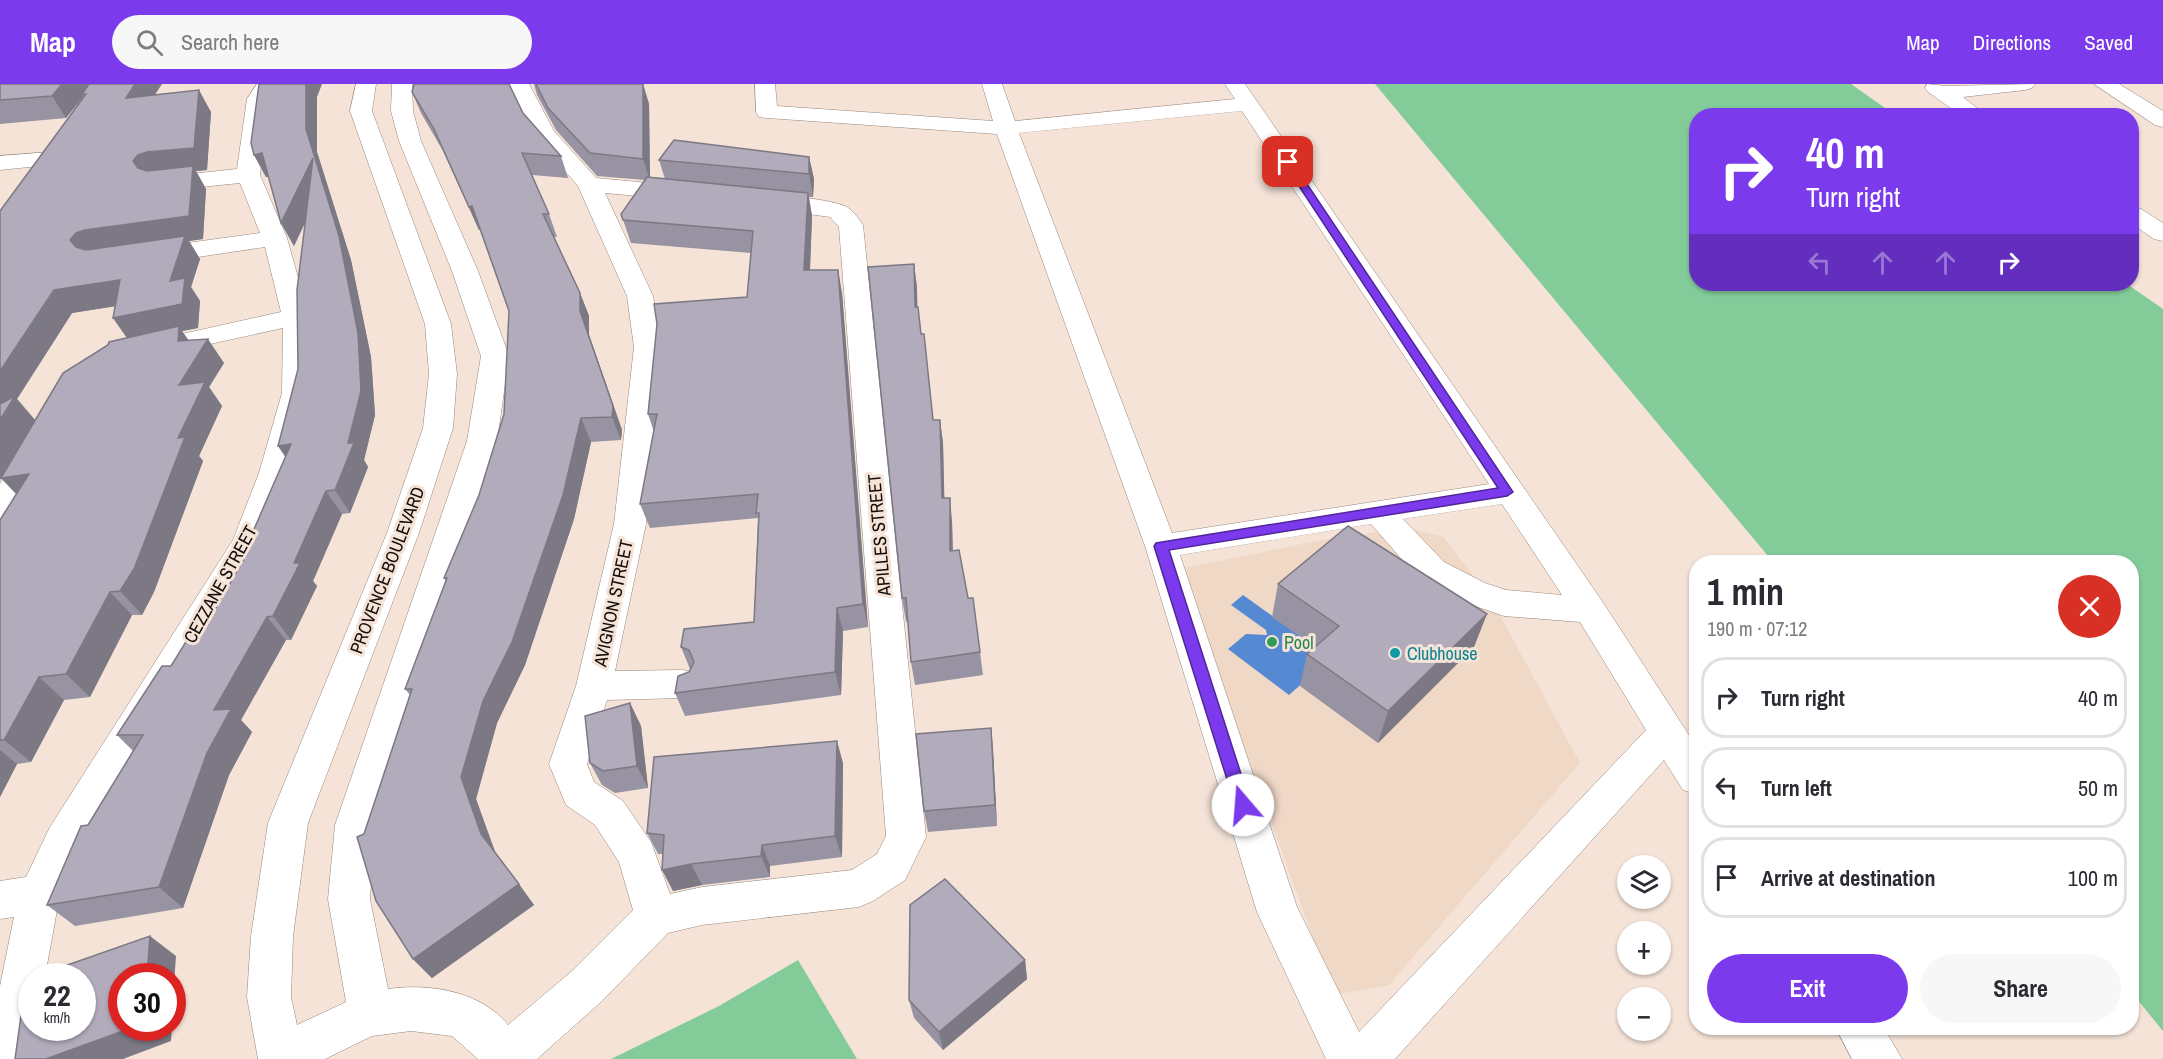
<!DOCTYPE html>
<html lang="en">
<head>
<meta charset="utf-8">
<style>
	:root { --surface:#fff; --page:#f7f7f7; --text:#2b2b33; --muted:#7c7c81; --line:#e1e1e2; --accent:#7c3aed }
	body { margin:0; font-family:"Archivo Narrow",sans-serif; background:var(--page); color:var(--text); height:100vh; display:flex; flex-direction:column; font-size:22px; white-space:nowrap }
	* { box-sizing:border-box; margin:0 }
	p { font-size:20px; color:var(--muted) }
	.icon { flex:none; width:33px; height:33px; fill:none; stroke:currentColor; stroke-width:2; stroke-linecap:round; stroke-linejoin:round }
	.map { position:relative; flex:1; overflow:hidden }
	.side { position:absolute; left:1689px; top:471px; width:450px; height:480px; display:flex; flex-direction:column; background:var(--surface); border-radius:24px; box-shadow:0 2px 4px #0004 }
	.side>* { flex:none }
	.guide { position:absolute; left:1689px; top:24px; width:450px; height:183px; border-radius:24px; box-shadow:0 2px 4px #0004; background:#7c3aed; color:#fff; overflow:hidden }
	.tools { position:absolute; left:1617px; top:771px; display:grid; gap:12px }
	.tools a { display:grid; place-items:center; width:54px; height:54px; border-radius:50%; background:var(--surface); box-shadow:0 2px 4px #0004; font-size:30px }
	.speed { position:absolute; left:18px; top:879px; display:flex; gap:12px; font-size:30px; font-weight:700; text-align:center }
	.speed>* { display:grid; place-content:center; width:78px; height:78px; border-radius:50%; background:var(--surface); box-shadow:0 2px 4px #0004; line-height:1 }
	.speed small { font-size:15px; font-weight:400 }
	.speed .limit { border:9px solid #d22; background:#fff; color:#111 }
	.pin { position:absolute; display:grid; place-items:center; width:51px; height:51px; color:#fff; margin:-26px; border-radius:12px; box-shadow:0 3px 9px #0006 }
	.me { position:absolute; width:66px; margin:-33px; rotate:342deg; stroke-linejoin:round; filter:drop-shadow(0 0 4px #0008) }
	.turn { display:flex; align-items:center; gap:21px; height:126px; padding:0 18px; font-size:27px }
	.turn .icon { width:78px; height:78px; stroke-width:2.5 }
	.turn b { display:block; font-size:42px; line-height:51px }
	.lanes { display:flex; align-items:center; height:57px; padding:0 18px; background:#0003; justify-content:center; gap:30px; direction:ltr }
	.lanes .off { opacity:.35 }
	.round { display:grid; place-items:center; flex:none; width:63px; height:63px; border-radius:32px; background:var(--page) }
	.summary { display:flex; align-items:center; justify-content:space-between; height:102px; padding:0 18px }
	h1 { font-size:36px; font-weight:800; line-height:45px }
	.primary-button { display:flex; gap:12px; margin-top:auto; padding:12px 18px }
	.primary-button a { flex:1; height:69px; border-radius:36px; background:var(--accent); color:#fff; font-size:24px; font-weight:800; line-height:69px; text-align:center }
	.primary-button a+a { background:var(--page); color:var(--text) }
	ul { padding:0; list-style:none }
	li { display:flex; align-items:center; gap:18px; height:81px; margin:0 12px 9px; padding:0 6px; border:3px solid var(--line); border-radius:24px }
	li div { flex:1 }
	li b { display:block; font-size:22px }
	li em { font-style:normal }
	header { display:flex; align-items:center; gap:36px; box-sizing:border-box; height:84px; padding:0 30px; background:var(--accent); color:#fff }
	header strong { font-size:28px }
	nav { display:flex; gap:33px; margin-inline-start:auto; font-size:21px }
	.search { width:420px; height:54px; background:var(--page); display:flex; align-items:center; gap:15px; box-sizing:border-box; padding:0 21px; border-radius:33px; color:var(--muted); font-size:22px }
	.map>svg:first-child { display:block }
	.built { fill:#f0d8c7 }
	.green { fill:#83cc9a }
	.water { fill:#558ad2 }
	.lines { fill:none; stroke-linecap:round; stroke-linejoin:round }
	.minor-casing { stroke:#97877c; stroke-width:1 }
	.minor { fill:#fff; fill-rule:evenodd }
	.wall { fill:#9893a2; fill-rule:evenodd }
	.shaded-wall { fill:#7c7884 }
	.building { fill:#b1abbc; stroke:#7c7884; stroke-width:1.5 }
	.route { fill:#7c3aed; stroke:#51269a; stroke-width:1.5 }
	.leisure-dot { fill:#2e9e5b; stroke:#f5e3d7; stroke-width:2 }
	.culture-dot { fill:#0f9aa8; stroke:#f5e3d7; stroke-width:2 }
	.labels { text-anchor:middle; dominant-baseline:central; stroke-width:6; stroke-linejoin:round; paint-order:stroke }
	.street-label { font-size:18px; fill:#130d09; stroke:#f5e3d7 }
	.leisure-label { font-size:18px; fill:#27864d; stroke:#f5e3d7; text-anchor:start }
	.culture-label { font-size:18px; fill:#0d838f; stroke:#f5e3d7; text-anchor:start }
</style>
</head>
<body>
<header>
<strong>Map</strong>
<div class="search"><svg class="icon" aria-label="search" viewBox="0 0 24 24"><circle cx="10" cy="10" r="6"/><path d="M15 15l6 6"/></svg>Search here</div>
<nav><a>Map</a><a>Directions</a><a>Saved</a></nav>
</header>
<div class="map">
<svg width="2163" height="975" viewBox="0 0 2163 975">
	<rect width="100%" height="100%" fill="#f5e3d7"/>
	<polygon class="built" points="1407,444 1443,453 1489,511 1580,679 1389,901 1334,911 1179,485 1322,456"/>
	<g class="green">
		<polygon points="1375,0 1851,0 1895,31 1696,32 1696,200 2127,200 2163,225 2163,947 2132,909 2132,478 1773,478"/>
		<polygon points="798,876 857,975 611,975 719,922"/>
	</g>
	<polygon class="water" points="1243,511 1331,574 1289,611 1228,565 1246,550 1267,551 1266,546 1231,521"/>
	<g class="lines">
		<g class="minor-casing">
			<g id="minor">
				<polygon points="257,0 277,0 269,15 260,91 287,154 309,233 310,309 289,389 264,458 79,767 60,810 45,892 32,892 32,944 36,944 31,975 0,975 0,902 14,833 0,835 0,797 26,793 50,743 233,456 259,389 282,309 283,244 146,274 136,272 132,266 136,260 146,258 281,228 265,163 151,180 142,177 138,172 142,167 151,164 260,149 240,99 162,107 154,105 150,100 154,95 162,93 237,85 247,15"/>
				<path d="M356 0H376L372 27 451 240 457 290 453 344 419 449 308 739 293 852 291 913 297 941 346 918 328 815 335 741 467 357 481 272 452 187 399 57 391 27 392 0H412L413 27 421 57 478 187 509 272 497 357 375 741 370 815 388 905C429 899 481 907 508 941L572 887 633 826 619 778 595 741 566 721 549 680 576 602 614 440 634 263 627 212 578 102 533 50 509 0H529L554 47 596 94 682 102 690 104 694 109 690 114 682 116 605 109 653 212 662 263 646 440 615 587 683 586 696 590 701 600 696 610 683 614 607 616 587 680 594 698 623 717 651 758 670 810 702 803 852 786 877 770 886 752 839 143 830 133 766 124 758 122 754 117 758 112C772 108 834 116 847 123 853 127 859 135 863 141L926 753 905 796 873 817 859 823 702 841 668 849 602 917 537 975H478L452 952 411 947 372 952 325 975H258L247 913 251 852 268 739 387 449 423 344 429 290 425 240 350 27Z"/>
				<path d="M755 0H775L777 22 993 37 982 0H1002L1015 37 1235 15 1225 0H1245L1602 517 1696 662V710L1683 706 1664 676 1395 975H1326L1257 828 1145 462 997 50 767 34 759 33 756 28ZM1242 27 1489 400 1172 449 1019 49ZM1502 420 1562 511 1506 506 1485 499 1444 478 1403 435ZM1371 440 1420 496 1461 517 1504 532 1580 538 1646 646 1359 948 1297 823 1180 471Z"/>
				<polygon points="1927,0 1946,2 2035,0 2032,4 2025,6 1963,13 1987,32 1962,32 1928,8 1925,4"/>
				<polygon points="2094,0 2119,0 2163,27 2163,43 2155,41"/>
				<polygon points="50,68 58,70 61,75 58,80 0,86 0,72"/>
				<polygon points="2132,123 2141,125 2163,139 2163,157 2154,155 2132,140"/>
				<polygon points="34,357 45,360 49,367 11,435 0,438 0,400 23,360"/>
				<polygon points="1836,944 1884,944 1902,975 1852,975"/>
			</g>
		</g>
		<use href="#minor" class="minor"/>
	</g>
	<g class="wall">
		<path d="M0 0 155 11 211 28 207 86 196 87 206 105 203 155 189 157 200 175 191 203 200 217 198 244 182 247 189 257 224 279 209 303 222 322 199 372 203 377 154 508 142 531H132L90 613 64 616 31 678 17 680 0 713V436L16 410 1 394 32 342 0 396V127L84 13H83L66 34 0 40ZM115 222 113 234 127 254 35 336 17 315 72 229Z"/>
		<polygon points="534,0 643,0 649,20 650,94 665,95 659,76 809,73 814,95 813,113 809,113 812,132 810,186 842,209 868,543 843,547 841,611 685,632 675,609 690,585 681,563 754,538 758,437 758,434 650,444 640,420 654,348 648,330 747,213 751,169 631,159 621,130 645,96 597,92 556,46 537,11"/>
		<polygon points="412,8 523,29 561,72 568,94 532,91 549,130 557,153 554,153 580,209 589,232 589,251 622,346 621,356 591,358 574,435 525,581 497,639 476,715 496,770 534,821 432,894 413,875 364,750 410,611 405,605 446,498 444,494 479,411 504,330 509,227 480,146 479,146 443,67 421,29"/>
		<polygon points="317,13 317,68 351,176 371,273 375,331 364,376 368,383 350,429 342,430 313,497 317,502 291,556 286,556 241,636 252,648 229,691 183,824 75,842 47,821 133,667 117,651 171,582 202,548 246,470 244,468 286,373 278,362 298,285 305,139 294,162 281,139 269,93 266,93 254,71"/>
		<polygon points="914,180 917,204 917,223 921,250 924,250 933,336 940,336 943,359 944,414 952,437 953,467 968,514 980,568 983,591 915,601 911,578 908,537 906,538 902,514"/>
		<polygon points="1278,500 1474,563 1378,659 1300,602 1307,570 1315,563 1272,533"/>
		<polygon points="630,619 641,642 648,704 615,709 602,701 590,679"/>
		<polygon points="991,644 993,666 997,742 928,748 924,727"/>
		<polygon points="843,679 842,773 770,782 770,793 702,801 673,807 663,770 658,770 647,749"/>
		<polygon points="1025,876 1027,895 943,966 914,934 909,916"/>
	</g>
	<g class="shaded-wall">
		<polygon points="62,0 93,0 82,10 83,13 66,34 52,12"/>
		<polygon points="135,0 162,0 139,35 126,14"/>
		<polygon points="306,0 322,0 317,13 317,68 351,176 371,273 375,331 364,376 368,383 350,429 335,406 348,359 323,100 294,162 281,139 306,45"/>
		<polygon points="643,0 649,20 650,97 643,75"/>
		<polygon points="199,6 211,28 207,86 196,87 206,105 203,155 189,157 200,175 191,203 200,217 198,244 182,247 195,266 208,255 224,279 209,303 222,322 199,372 203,377 154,508 142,531 120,507 178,354 130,258 113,234 182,220 87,179 70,156 76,149 148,100 133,77 138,71"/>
		<polygon points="262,69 274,91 266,93 254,71"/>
		<polygon points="809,73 814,95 813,113 809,90"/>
		<polygon points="808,109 812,132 809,209 804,186"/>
		<polygon points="472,122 481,145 479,146 469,123"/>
		<polygon points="914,180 917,204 918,246 915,223"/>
		<polygon points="838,186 842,209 868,543 863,520"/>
		<polygon points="120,196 136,219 72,229 17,315 35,336 0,396 0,287 54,206"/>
		<polygon points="580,209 589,232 589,251 622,346 621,356 612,333 580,227"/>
		<polygon points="581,334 591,358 574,435 525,581 497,639 476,715 496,771 481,750 461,693 483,617"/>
		<polygon points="940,336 943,359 945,438 942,414"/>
		<polygon points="291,360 294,386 278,362"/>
		<polygon points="29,390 23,417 1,394"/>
		<polygon points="326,407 342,430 313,497 317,502 291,556 273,532 294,479"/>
		<polygon points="950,414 952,437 953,491 950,467"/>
		<polygon points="110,508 132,531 90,613 66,590"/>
		<polygon points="837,524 843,547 841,611 835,588"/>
		<polygon points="1487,530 1474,563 1378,659 1388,627"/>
		<polygon points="267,533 286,556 241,636 252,648 229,691 183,824 159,803 214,626"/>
		<polygon points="39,593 64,616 31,678 4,656"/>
		<polygon points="630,619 641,642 648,704 637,682"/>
		<polygon points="991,644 993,666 997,742 995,721"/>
		<polygon points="837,657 843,679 842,773 835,752"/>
		<polygon points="0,666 17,680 0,713"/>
		<polygon points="762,761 770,782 770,793 761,772"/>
		<polygon points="691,780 702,801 673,807 662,786"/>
		<polygon points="519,800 534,821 432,894 413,875"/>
		<polygon points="150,852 176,872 172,929 172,892 147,892"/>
		<polygon points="1025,876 1027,895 943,966 939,948"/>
		<polygon points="131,944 172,944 171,957 123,975 46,975"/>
	</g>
	<g class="building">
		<polygon points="0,0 62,0 52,12 0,16"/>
		<polygon points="89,0 135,0 126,14 199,6 194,64 147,68 138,71 133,77 138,84 147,87 193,82 189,132 85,146 76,149 70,156 76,163 86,166 185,152 170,197 185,194 182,220 113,234 120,196 54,206 0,287 0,127 86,10 82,10"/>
		<polygon points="259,0 306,0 306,45 339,152 358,249 361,307 348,359 354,359 335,406 326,407 294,479 300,479 273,532 267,533 214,626 231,625 207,669 159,803 47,821 81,742 88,741 143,651 117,651 162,582 171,582 192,548 202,548 248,468 244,468 291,360 278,362 298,285 297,206 313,74 281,139 262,69 254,71 251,59"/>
		<polygon points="414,0 509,0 523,29 561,72 522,69 549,130 543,130 580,209 580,227 613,322 612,333 581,334 563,411 512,558 483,617 461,693 481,750 519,800 413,875 376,817 357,753 364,750 412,605 405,605 447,494 444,494 479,411 504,330 509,227 472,122 469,123 434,45 412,8"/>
		<polygon points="536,0 643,0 643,75 590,69 548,24"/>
		<polygon points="674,56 809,73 809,90 659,76"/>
		<polygon points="647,93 808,109 804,186 838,186 863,520 837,524 835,588 675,609 678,592 689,588 694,578 689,566 681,563 684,545 754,538 759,429 756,429 758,410 640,420 657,330 648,330 657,240 654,220 747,213 753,147 623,136 621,130"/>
		<polygon points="914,180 915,223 918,223 921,250 924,250 933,336 940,336 942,414 950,414 950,467 959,466 968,514 973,514 980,568 911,578 906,514 902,514 868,183"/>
		<polygon points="179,242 178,257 208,255 179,301 205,298 178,354 185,353 134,485 120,507 110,508 66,590 39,593 4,656 0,656 0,436 29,390 1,394 63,289 108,261 109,258"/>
		<polygon points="15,312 0,336 0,320"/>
		<polygon points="1348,442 1487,530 1388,627 1307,570 1339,542 1278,500"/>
		<polygon points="630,619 637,682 603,687 590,679 585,632"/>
		<polygon points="991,644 995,721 924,727 916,650"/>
		<polygon points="837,657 835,752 762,761 761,772 691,780 662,786 664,751 647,749 654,673"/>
		<polygon points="945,795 1025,876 939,948 909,916 910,821"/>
		<polygon points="150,852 147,892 122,892 122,944 131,944 46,975 15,975 26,896 32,894 32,944 82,944 82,892 36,892"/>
	</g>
	<polygon class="route" points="1284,76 1291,76 1513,408 1507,412 1169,466 1251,721 1249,726 1238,726 1235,721 1154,462 1156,459 1498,404 1283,78"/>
	<circle class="leisure-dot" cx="1272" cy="558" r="6"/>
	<circle class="culture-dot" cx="1395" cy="569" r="6"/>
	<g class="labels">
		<g class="street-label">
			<text transform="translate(879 451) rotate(-95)">APILLES STREET</text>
			<text transform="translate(387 486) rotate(-69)">PROVENCE BOULEVARD</text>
			<text transform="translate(220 500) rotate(-61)">CEZZANE STREET</text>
			<text transform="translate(613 519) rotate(-78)">AVIGNON STREET</text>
		</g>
		<g class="leisure-label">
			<text x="1284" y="558">Pool</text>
		</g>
		<g class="culture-label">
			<text x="1407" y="569">Clubhouse</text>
		</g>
	</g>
</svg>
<div class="tools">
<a><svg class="icon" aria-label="layers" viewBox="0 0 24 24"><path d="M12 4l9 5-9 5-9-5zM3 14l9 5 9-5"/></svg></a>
<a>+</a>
<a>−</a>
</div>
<div class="speed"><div>22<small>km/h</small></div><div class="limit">30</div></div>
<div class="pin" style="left:1288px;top:78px;background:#d93025"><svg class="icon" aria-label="arrive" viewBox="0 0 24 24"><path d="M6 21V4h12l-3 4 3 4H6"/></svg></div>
<svg class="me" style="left:1243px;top:721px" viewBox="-20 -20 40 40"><circle r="19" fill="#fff"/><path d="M0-13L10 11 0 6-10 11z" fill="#7c3aed"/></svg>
<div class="guide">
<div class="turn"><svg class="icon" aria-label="right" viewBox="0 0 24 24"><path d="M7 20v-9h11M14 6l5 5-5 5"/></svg><div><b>40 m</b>Turn right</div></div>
<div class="lanes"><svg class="icon off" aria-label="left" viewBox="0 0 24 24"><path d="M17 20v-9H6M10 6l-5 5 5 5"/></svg><svg class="icon off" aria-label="ahead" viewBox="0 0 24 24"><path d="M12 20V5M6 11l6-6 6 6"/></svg><svg class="icon off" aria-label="ahead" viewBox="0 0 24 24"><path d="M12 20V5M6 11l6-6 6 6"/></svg><svg class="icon" aria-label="right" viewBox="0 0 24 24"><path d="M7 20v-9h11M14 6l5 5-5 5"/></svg></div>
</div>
<section class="side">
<div class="summary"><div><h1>1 min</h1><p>190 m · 07:12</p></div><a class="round" style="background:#d93025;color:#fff"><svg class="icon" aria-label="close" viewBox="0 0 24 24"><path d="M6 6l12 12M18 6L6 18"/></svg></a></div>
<ul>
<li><svg class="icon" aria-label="right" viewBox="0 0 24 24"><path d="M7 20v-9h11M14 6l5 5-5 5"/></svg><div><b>Turn right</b></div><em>40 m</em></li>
<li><svg class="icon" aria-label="left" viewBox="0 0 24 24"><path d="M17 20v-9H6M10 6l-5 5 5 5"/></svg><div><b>Turn left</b></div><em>50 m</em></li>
<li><svg class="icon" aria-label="arrive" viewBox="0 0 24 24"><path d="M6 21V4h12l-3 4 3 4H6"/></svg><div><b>Arrive at destination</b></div><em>100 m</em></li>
</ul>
<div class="primary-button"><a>Exit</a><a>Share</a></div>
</section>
</div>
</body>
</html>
